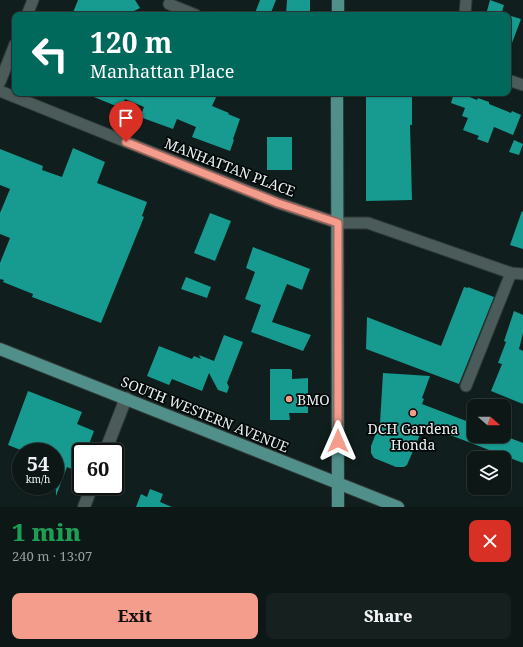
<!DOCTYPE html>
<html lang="en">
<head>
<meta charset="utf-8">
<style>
	:root { --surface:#0c1716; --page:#15201f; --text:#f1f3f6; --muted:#9a9fa1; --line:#2c3635; --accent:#f59d8d }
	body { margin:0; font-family:"Noto Serif",serif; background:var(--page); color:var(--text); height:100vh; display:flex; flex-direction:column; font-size:15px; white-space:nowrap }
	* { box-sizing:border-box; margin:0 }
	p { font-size:13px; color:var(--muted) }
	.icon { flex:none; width:22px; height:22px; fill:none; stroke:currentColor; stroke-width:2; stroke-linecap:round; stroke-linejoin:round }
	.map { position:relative; height:507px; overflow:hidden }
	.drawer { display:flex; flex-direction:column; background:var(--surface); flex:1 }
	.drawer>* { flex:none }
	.top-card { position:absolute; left:12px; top:12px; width:499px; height:84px; border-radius:8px; box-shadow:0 1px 3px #0004,0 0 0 1px var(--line); background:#00695c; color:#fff; overflow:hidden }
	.needle { width:26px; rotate:111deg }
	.fabs { position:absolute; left:467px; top:399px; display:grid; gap:8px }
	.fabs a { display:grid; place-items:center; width:44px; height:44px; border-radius:8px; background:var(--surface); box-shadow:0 1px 3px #0004,0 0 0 1px var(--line); font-size:20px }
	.speed { position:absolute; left:12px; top:443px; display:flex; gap:8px; font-size:20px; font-weight:700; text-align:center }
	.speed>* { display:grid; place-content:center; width:52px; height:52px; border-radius:50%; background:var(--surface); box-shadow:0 1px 3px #0004,0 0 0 1px var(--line); line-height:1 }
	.speed small { font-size:10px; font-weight:400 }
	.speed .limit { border:2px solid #111; border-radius:6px; background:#fff; color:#111 }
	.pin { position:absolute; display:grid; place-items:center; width:34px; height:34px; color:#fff; margin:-41px -17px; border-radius:50% 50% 50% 0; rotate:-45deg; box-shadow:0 0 4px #0007 }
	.pin .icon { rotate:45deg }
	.me { position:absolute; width:44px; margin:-22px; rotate:0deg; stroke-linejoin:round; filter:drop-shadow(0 0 3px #0008) }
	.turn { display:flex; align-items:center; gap:14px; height:84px; padding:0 12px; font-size:18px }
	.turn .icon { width:52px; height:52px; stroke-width:2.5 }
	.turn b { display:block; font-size:28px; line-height:34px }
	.round { display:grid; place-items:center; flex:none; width:42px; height:42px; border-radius:8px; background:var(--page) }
	.headline { display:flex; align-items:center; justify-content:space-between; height:68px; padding:0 12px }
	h1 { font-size:24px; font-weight:800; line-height:30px; color:#1e9e55 }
	.primary-button { display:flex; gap:8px; margin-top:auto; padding:8px 12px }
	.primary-button a { flex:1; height:46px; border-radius:8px; background:var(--accent); color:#111; font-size:16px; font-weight:800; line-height:46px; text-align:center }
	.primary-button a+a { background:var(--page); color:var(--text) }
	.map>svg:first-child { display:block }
	.building { fill:#179a90 }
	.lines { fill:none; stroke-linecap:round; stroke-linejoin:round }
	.minor-casing { stroke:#2e3836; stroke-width:13 }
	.tertiary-casing { stroke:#2e3836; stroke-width:14 }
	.primary-casing { stroke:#2e3836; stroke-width:14 }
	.minor { stroke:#4a5b59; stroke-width:11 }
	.tertiary { stroke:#4a5b59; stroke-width:12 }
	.primary { stroke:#51908a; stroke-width:12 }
	.route-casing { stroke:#9f665c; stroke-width:10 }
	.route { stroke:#f59d8d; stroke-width:7 }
	.poi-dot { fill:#f59d8d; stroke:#030707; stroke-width:1.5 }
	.labels { text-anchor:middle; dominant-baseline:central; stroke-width:3.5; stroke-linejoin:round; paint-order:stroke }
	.street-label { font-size:14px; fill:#e8f2f0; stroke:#030707 }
	.poi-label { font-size:14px; fill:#e8f2f0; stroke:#030707; text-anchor:start }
</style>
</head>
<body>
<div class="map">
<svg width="523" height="507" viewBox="0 0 523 507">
	<rect width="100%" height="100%" fill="#101f1d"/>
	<g class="building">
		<polygon points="78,0 135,0 140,8 126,15 72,15"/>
		<polygon points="260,0 276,0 270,15 261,15 255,13"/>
		<polygon points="287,0 310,0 310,15 286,15"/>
		<polygon points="490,0 504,5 501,15 487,11"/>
		<polygon points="508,15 521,19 509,51 508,51"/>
		<polygon points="84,93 218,93 212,106 229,113 228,114 240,119 233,139 234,140 230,151 192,137 196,127 177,119 173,129 140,117 144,107 125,99 121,108"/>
		<polygon points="366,93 412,93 412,125 410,125 412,200 366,201"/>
		<polygon points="454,93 460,93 477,100 478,98 489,102 489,104 511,113 512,111 521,115 513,135 494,127 488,143 477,139 479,136 463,130 468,118 462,116 465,108 451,103"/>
		<rect x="267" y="137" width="25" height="33"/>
		<polygon points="514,140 523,144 519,155 509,152"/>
		<polygon points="73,148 105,162 97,183 147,202 142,216 144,217 101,323 32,297 33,294 3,282 4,280 0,279 0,263 10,238 0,234 0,213 10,189 0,185 0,149 43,166 42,170 62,177"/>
		<polygon points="522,211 523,212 523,249 510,245"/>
		<polygon points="210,213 231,221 215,261 194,253"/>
		<polygon points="253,247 310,269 302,290 287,284 272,322 311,335 303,351 251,332 261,305 245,299 255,272 246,268"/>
		<polygon points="186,277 211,287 207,298 181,289"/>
		<polygon points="464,287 468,288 468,287 494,297 459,384 366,349 367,317 441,346"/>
		<polygon points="514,311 523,315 523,333 519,349 523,351 523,404 491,391 502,364 498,363 506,342 504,341"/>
		<polygon points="224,335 243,342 227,383 229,387 227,393 218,390 209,373 202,391 172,379 169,385 147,376 159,346 192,359 194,356 201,359 199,355 214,361"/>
		<polygon points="270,369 290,369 292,370 292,379 308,378 308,413 289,413 290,420 270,420"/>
		<polygon points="383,373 430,376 422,398 424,399 422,404 474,424 474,436 505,436 523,443 523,463 424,425 407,465 404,467 396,467 374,458 371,453 371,446 380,423"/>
		<polygon points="28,391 82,412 77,424 94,431 86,452 81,452 81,466 79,472 67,467 56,496 55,452 26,452 8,445"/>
		<polygon points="150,489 163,494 160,502 172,507 136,507 141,494 147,497"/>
	</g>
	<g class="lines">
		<g class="minor-casing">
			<g id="minor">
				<polyline points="169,4 196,15"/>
				<polyline points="27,15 33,0"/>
				<polyline points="465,15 466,0"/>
				<polyline points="508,80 523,85"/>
				<polyline points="0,82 15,44"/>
				<polyline points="0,91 278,203 338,223 368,223 511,273 523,274"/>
				<polyline points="466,386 511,273"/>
			</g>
		</g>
		<g class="tertiary-casing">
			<g id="tertiary">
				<polyline points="105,452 126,398"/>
				<polyline points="84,507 92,486"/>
			</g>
		</g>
		<g class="primary-casing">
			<g id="primary">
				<polyline points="338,15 338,0"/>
				<polyline points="337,93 338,507"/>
				<polyline points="0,349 398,507"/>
			</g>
		</g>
		<use href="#minor" class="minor"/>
		<use href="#tertiary" class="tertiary"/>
		<use href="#primary" class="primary"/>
	</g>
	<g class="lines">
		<g class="route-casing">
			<polyline id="route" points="126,142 278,203 338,223 338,441"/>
		</g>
		<use href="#route" class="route"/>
	</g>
	<g class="poi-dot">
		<circle cx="289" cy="399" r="4"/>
		<circle cx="413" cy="413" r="4"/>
	</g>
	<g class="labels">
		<g class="street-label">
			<text transform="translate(230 167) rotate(21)">MANHATTAN PLACE</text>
			<text transform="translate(205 414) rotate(22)">SOUTH WESTERN AVENUE</text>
		</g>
		<g class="poi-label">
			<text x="297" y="399">BMO</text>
			<text x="413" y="428" text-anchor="middle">DCH Gardena<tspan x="413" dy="16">Honda</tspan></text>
		</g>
	</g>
</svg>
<div class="fabs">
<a><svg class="needle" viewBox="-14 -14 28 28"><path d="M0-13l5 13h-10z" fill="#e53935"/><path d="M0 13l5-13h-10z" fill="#9a9fa1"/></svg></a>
<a><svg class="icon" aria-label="layers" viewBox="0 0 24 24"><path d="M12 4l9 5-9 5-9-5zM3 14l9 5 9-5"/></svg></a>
</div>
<div class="speed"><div>54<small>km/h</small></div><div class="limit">60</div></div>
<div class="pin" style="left:126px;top:142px;background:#d93025"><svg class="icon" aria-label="arrive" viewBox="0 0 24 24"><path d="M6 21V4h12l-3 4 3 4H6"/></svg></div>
<svg class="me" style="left:338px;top:441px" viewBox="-20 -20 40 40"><path d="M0-17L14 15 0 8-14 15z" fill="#f59d8d" stroke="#fff" stroke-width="4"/></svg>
<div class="top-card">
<div class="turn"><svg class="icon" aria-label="left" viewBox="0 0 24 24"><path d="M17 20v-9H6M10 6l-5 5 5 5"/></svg><div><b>120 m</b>Manhattan Place</div></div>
</div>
</div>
<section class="drawer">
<div class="headline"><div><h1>1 min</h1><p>240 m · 13:07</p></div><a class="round" style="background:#d93025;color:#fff"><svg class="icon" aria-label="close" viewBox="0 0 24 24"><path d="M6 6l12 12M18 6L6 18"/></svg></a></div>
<div class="primary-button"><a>Exit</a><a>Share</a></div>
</section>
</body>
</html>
